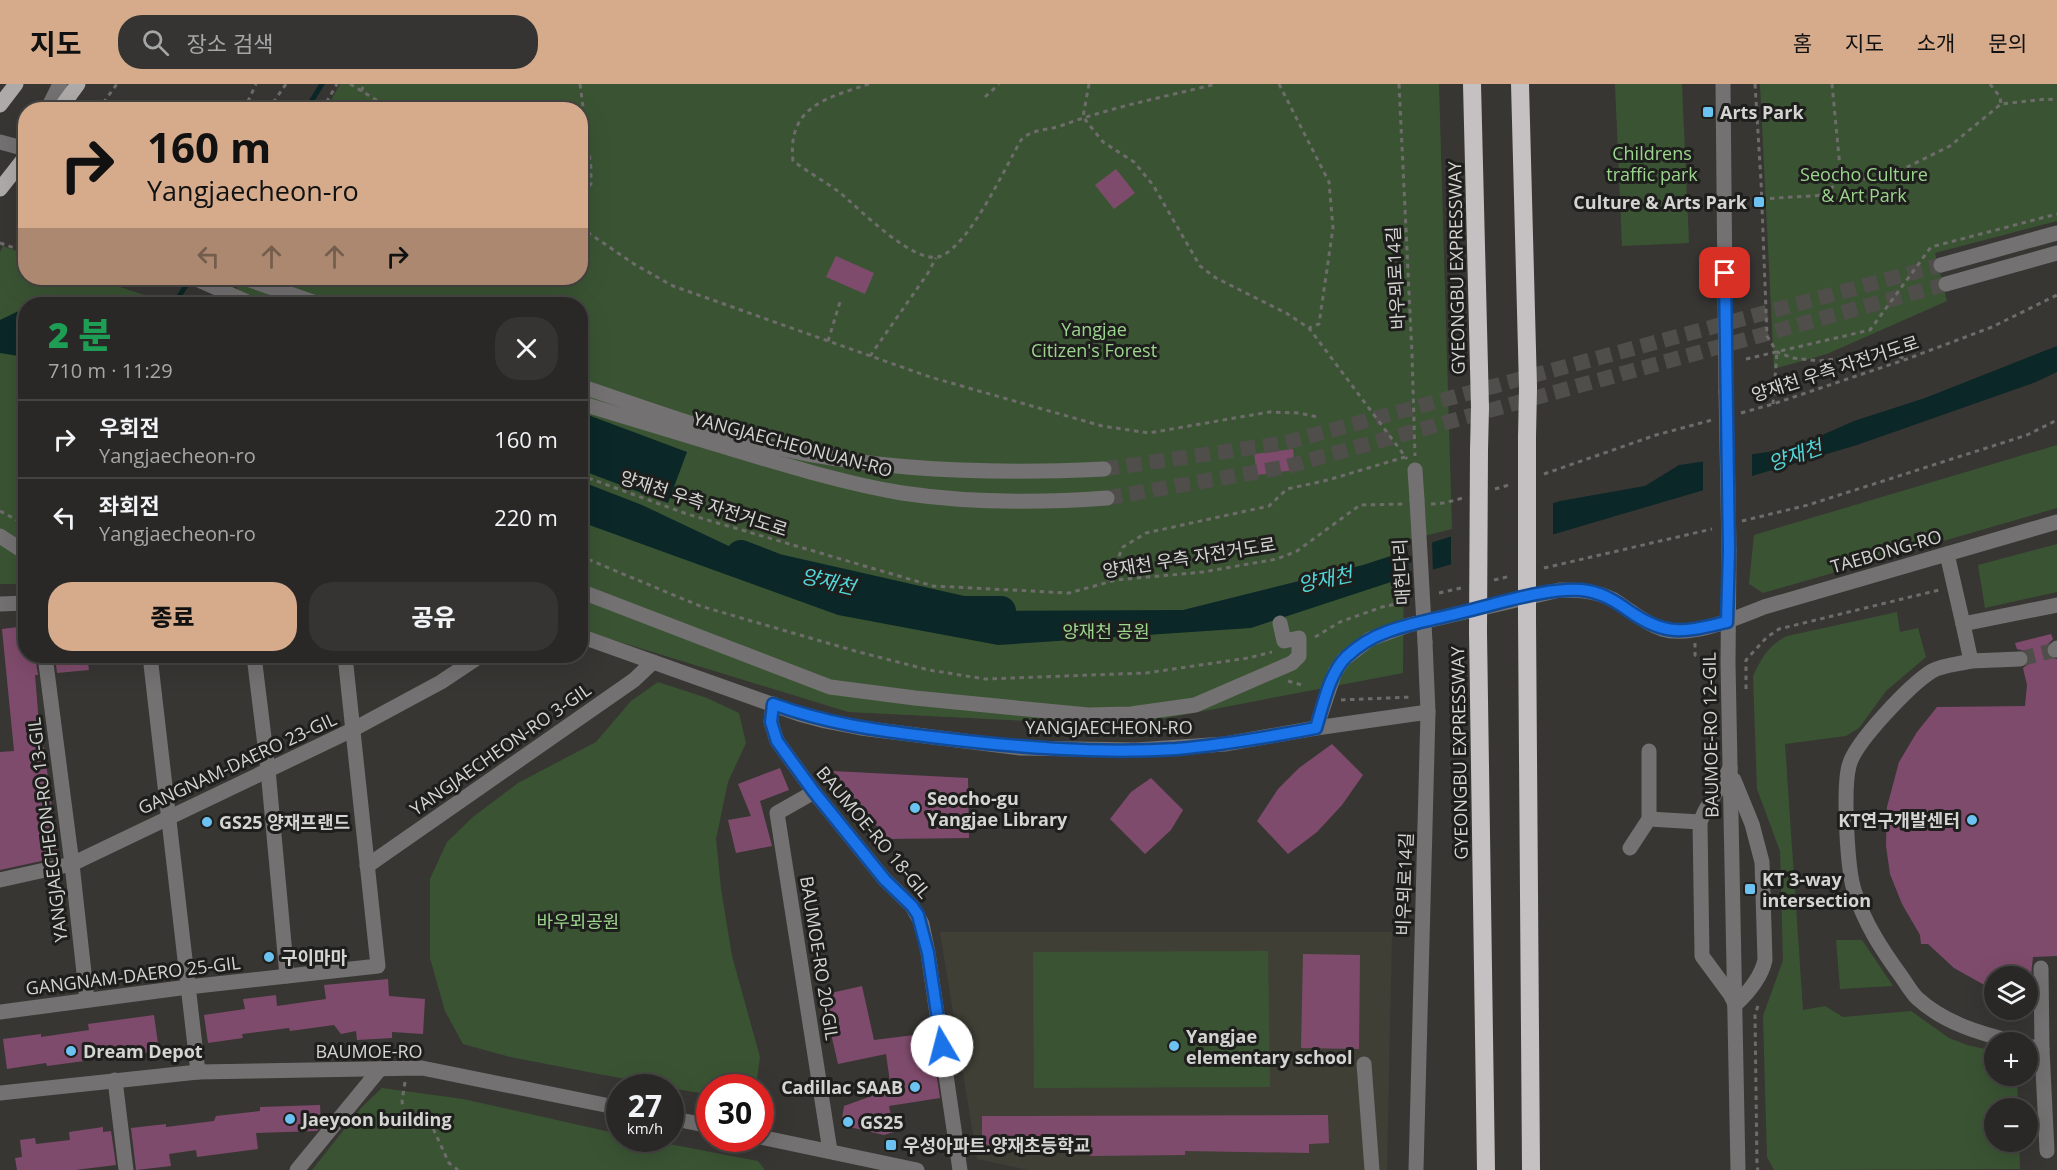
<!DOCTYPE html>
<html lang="ko">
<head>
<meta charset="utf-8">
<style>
	:root { --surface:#292826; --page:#353432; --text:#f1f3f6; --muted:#a5a6a7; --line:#454443; --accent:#d6ab8b }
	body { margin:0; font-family:"Open Sans","Noto Sans KR",sans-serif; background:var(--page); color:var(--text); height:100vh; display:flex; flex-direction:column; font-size:22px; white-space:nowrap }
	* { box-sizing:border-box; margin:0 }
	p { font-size:20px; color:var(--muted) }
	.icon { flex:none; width:33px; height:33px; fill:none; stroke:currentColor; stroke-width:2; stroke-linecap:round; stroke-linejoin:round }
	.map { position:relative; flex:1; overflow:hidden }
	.sheet { position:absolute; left:18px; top:213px; width:570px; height:366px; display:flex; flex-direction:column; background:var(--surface); border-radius:24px; box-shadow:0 6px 24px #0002,0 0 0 2px var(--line) }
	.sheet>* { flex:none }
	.guide { position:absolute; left:18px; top:18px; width:570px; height:183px; border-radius:24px; box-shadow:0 6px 24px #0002,0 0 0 2px var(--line); background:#d6ab8b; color:#111; overflow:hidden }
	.tools { position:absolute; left:1984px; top:882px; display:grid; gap:12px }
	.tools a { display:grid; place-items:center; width:54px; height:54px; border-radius:50%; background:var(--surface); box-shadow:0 6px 24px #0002,0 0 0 2px var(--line); font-size:30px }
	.speed { position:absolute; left:606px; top:990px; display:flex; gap:12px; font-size:30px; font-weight:700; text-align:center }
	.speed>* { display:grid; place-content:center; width:78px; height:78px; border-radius:50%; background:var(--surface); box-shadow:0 6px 24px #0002,0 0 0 2px var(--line); line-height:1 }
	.speed small { font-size:15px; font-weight:400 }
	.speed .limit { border:9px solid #d22; background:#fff; color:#111 }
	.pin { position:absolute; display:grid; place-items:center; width:51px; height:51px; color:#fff; margin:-26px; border-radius:12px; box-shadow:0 3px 9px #0006 }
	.me { position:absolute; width:66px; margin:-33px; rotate:352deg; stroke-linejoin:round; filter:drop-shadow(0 0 4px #0008) }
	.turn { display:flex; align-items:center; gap:21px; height:126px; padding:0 30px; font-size:27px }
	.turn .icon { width:78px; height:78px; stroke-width:2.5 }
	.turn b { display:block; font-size:42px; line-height:51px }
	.lanes { display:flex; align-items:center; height:57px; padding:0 30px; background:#0003; justify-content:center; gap:30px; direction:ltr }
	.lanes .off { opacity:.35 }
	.round { display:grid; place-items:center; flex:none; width:63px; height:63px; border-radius:24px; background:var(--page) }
	.headline { display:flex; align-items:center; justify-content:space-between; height:102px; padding:0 30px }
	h1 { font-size:36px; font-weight:800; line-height:45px; color:#1e9e55 }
	.action { display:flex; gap:12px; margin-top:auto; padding:12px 30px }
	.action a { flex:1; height:69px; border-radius:24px; background:var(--accent); color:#111; font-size:24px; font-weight:800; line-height:69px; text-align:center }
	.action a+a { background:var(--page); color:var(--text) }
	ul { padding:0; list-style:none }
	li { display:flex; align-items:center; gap:18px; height:78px; padding:0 30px; border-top:2px solid var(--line) }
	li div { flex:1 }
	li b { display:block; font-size:22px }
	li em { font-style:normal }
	header { display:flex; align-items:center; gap:36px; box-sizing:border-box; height:84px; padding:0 30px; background:var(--accent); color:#111 }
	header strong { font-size:28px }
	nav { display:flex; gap:33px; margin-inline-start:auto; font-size:21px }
	.search { width:420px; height:54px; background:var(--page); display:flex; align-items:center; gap:15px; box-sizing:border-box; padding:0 21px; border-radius:24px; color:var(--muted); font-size:22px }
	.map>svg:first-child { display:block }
	.built { fill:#403f36 }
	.green { fill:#3a5433 }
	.water { fill:#0b2727 }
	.pier { fill:#373633 }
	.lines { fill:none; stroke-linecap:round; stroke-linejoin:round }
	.stream { stroke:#0b2727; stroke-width:5 }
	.river { stroke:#0b2727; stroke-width:30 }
	.building { fill:#7f4b6c }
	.minor-tunnel { stroke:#4f4e4b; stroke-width:15; stroke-dasharray:15 8; stroke-linecap:butt }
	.path { stroke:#6d6c6a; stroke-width:3; stroke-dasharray:4.5 4.5; stroke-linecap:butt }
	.minor { stroke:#737171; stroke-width:15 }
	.major { stroke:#aeaaaa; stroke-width:15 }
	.highway { stroke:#c5c0c1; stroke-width:18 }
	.minor-bridge { stroke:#737171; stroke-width:15 }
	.highway-bridge { stroke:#c5c0c1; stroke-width:18 }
	.route-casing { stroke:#114b97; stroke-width:15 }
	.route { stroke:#1a73e8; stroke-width:10 }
	.poi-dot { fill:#6cc3f2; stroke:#1e1e1c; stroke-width:2 }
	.labels { text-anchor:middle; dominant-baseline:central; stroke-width:6; stroke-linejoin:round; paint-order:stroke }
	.poi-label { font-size:18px; font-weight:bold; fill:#d4d4d2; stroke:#1e1e1c; text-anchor:start }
	.park-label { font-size:18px; fill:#9cd58e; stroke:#1e1e1c }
	.street-label { font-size:18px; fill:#d4d4d2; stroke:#1e1e1c }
	.water-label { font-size:20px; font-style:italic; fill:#53d6d9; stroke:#1e1e1c }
</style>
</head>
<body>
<header>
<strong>지도</strong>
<div class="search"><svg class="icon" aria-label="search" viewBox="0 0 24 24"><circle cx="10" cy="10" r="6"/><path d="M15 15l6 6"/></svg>장소 검색</div>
<nav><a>홈</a><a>지도</a><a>소개</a><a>문의</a></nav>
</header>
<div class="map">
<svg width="2057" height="1086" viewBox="0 0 2057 1086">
	<rect width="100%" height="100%" fill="#373633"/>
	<polygon class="built" points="940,848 1392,848 1387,1086 1029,1086 977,1075"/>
	<g class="green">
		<polygon points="340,0 1439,0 1452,445 1404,457 1403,589 1125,642 848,628 581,546 580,220 241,220 235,196 236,194 580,194 580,26 326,25"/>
		<polygon points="1615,0 1682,0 1689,159 1622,162"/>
		<polygon points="1760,0 2057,0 2057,137 1935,169 1947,217 1827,270 1774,285"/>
		<polygon points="3,162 25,170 26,194 93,194 171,220 26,220 25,500 0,500 0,168"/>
		<polygon points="2057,361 2057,424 1763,509 1749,500 1754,451"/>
		<polygon points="2057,460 2057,508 1985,524 1978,481"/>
		<path d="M1897 528 1900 548 1918 544 1926 573 1886 607 1859 644 1846 652 1785 660 1803 926 1825 922 1843 933 1911 927 1949 954 1967 961 1995 967V992H2017L2018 1024H1995V1058H2019L2020 1085 1774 1086 1767 1073 1763 932 1783 876 1780 767 1757 705 1753 592C1762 573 1769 561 1787 552Z"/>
		<polygon points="658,598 707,614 739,629 746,659 728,698 716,755 721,805 732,872 760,973 756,1003 710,1004 709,1010 693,1008 510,973 463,960 445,927 430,874 430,795 447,758 473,733 518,699 596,658 631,617"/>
		<polygon points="1836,856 1862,856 1893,902 1840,905"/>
		<polygon points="1268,867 1270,1003 1034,1004 1033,868"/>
		<polygon points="382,1004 463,1015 619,1050 620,1054 643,1055 758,1077 765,1086 312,1086 362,1023"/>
	</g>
	<g class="water">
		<polygon points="121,218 129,220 33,220"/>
		<polygon points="25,224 25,273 0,269 0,236"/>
		<polygon points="2057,262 2057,288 2036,298 1857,361 1391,498 1251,544 998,561 838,531 581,438 580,397 642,421 777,485 962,527 1183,526 1363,481 1560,417 1645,402 1679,381 1768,368 1804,359 1854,337 1925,314"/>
		<polygon points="580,328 687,368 668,419 581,386"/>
	</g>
	<g class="pier">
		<polygon points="1752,368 1752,395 1703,409 1703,375"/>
		<polygon points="1553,416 1553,453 1451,484 1451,450"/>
		<polygon points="1432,456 1433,489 1409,496 1408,464"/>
	</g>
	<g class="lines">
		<g class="stream">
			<polyline points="306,26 322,0"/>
			<polyline points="174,220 191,194"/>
		</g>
		<polyline class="river" points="741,471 777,485 962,527 1001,527"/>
	</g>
	<g class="building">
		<polygon points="1116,85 1135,109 1114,125 1095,101"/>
		<polygon points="836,172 874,189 865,210 826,193"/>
		<polygon points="1293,365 1295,386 1257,391 1254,370"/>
		<polygon points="26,542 26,572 35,572 38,591 35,591 41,664 44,663 58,770 55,774 0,786 0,668 14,667 2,545"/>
		<polygon points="2051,550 2053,555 2048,560 2046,568 2049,573 2057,575 2057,872 2033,873 2031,892 1995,892 1995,907 1954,884 1928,860 1921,860 1920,851 1902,820 1890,790 1886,762 1887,723 1899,678 1917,648 1937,623 2025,622 2027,601 2023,584 2028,580 2030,574 2025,567 2017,565 2015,559"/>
		<polygon points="55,572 87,572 89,586 57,589"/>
		<polygon points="1332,660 1363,691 1342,721 1317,748 1288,770 1257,737 1278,705 1299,684"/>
		<polygon points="780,684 789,706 760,717 772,762 736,769 728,736 751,732 738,700"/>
		<polygon points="833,687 968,694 969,754 887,755"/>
		<polygon points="1151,694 1183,726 1171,746 1145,770 1110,735 1131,708"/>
		<polygon points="1303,870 1360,871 1359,965 1301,964"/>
		<polygon points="388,895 389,912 425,915 423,950 392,948 392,954 357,956 356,947 341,950 334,941 290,947 289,944 242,950 243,954 208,959 204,931 245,925 243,915 276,911 277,922 326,915 324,901"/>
		<polygon points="862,902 874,956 930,949 940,1014 889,1022 894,1048 884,1051 841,1041 844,1022 891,1005 886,970 838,980 822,911"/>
		<polygon points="154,931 159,967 47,982 46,979 7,985 3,955 41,950 41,953 89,946 88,940"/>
		<polygon points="320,1021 321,1042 317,1047 256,1049 258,1065 197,1073 196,1066 169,1070 171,1082 136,1086 131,1044 166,1040 166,1043 214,1037 216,1032 260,1027 260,1023"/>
		<polygon points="1328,1031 1329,1059 1309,1060 1309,1069 1185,1067 1185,1071 1090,1072 1090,1060 982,1061 982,1032"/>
		<polygon points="103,1043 103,1048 111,1047 116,1081 75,1086 17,1086 15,1074 22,1073 20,1056 35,1054 36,1060 70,1056 69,1048"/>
	</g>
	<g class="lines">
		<g class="minor-tunnel">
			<polyline points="1104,385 1284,359 1941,181"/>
			<polyline points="1107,414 1285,383 1946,200"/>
			<polyline points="2020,575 2055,566"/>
		</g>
		<g class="path">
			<polyline points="350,0 393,26"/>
			<polyline points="580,0 591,84 591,100 580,112"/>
			<path d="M869 0C827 14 787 22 793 77 808 88 824 97 839 108 858 123 915 183 941 172 970 160 1005 84 1021 56 1033 44 1048 47 1063 41 1112 23 1164 13 1216 0"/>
			<polyline points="1089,0 1083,33 1103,58 1134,78 1153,101 1200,182 1216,194 1286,229 1309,244 1407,375"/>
			<polyline points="1279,0 1329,98 1333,144 1319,240 1309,244"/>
			<polyline points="1399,0 1412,270 1415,372"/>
			<polyline points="1755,0 1761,97 1767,252 1777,268 1793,274 1819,277 1887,268 1906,275"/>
			<polyline points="1832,0 1841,94 1870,95 1899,87 1950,62 2001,20 2047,15 2057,16"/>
			<polyline points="1990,0 2000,13 2001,20"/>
			<polyline points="361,7 365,0"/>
			<polyline points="985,13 999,0"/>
			<polyline points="98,26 117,0"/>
			<polyline points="244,26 256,0"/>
			<polyline points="268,26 286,0"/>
			<polyline points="322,26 337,0"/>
			<polyline points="1761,115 1825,111 1841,94"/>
			<polyline points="580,143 634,180 673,202 930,293 1102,342 1149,349 1269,328 1299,329 1317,333"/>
			<polyline points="0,159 26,168"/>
			<polyline points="73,194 84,197 99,194"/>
			<polyline points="828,257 840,218"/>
			<polyline points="870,272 928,189 936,174"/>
			<polyline points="1746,275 1870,246 1931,163 2057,130"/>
			<polyline points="1773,320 1777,268"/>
			<polyline points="1741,329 1773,320 1907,275 1992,243 2057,211"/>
			<polyline points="1544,390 1656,351 1712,336"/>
			<polyline points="580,391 687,430 933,502 1069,509 1116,496 1203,488 1277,475 1297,467 1360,421 1404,420"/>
			<polyline points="1495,405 1512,400"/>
			<polyline points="1431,420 1444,419 1463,414"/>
			<polyline points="0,427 26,441"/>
			<polyline points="1742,437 1808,421 2027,351 2057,336"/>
			<polyline points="580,472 700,522 855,567 929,586 985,595 1146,589 1248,574 1272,568"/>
			<polyline points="1544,484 1712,445"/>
			<polyline points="1494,496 1511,492"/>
			<polyline points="1108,497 1123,463 1146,449 1269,422 1287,405 1328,396 1405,373"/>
			<polyline points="1439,509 1461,504"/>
			<polyline points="1315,553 1340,538 1382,523 1409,517"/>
			<polyline points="1695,559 1695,571 1702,574 1708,582 1714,581"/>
			<polyline points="1288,597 1302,601"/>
			<polyline points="1746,605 1746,576 1767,553 1779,545 1939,506"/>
			<polyline points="1341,616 1412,613"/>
			<polyline points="1758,922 1755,930 1757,1083 1758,1086"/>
			<polyline points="405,998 402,1017 405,1038 431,1040 449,1079 458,1086"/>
		</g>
		<g class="minor">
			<polyline points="1723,0 1726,308"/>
			<polyline points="47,26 60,0"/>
			<polyline points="0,58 26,65"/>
			<polyline points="1941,181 2057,149"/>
			<polyline points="194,194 252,220"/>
			<polyline points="1946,200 2057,169"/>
			<path d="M580 302C655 327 731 356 808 370 906 388 1005 390 1104 385"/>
			<path d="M580 319C634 335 688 352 742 368 795 384 848 400 902 409 969 419 1040 419 1107 414"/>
			<polyline points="1415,386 1417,416"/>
			<polyline points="0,452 26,469"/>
			<polyline points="1729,467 1728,579 1738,1086"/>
			<polyline points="1947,470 1963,540 2057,521"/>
			<polyline points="580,507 830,603 915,614 1088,631 1131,630 1195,621 1292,579 1299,572 1299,554 1284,557 1280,539"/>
			<polyline points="0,520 26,519"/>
			<path d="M1963 540 1971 577C1960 580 1942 581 1932 587 1911 600 1854 659 1849 682 1843 704 1847 788 1855 809 1865 840 1882 866 1901 892 1906 899 1911 908 1917 914 1944 939 1981 950 2016 958"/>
			<polyline points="580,552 799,630 825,637 861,644 1020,664 1136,666 1225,660 1316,644 1428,628 1416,1086"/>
			<polyline points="1425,558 1428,628"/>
			<polyline points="2055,566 2057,564"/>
			<polyline points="45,572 72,780 87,916"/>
			<polyline points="150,572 198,988"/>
			<polyline points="254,572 268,686 287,892"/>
			<polyline points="1971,577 2020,575"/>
			<polyline points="773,620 771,638 777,657 814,708 885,796 912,822 922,840 928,869 960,1086"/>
			<path d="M1316 644 1335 588 1344 575 1370 555 1409 541 1560 506C1579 506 1597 507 1614 516 1630 526 1644 539 1662 545 1692 554 1736 534 1764 523L2057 438"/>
			<polyline points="1730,684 1705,727 1700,738 1702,872 1730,910 1734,918"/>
			<path d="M1734 696 1752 740 1762 778 1765 876C1761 894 1749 908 1735 921"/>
			<polyline points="814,708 777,729 830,1067"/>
			<polyline points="1649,735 1700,738"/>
			<polyline points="1630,764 1649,735 1649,667"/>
			<polyline points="367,782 634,596 653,578"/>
			<polyline points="0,796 72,780 352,646 441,598 480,572"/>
			<polyline points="0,928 188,903 378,882 345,572"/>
			<polyline points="2028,962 2042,965 2041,884"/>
			<polyline points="2042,965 2047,1067"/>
			<polyline points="1364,980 1372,1086"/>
			<polyline points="115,996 126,1086"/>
			<polyline points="0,1009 198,988 422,984 620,1024"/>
			<polyline points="670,1034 710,1042"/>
			<polyline points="760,1053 917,1086"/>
			<polyline points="297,1086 380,985"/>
		</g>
		<g class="major">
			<polyline points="0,21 16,0"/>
			<polyline points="59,26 78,0"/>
			<polyline points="0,105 26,72"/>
		</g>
		<g class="highway">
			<polyline points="1472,0 1480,324 1479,366"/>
			<polyline points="1520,0 1528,303 1527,353"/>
			<polyline points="1527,534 1531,1086"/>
			<polyline points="1478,548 1486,1086"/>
		</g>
		<g class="minor-bridge">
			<polyline points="244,194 319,220"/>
			<polyline points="1726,308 1729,467"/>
			<polyline points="1417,416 1425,558"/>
		</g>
		<g class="highway-bridge">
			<polyline points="1527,534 1527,353"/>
			<polyline points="1478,548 1479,366"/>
		</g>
	</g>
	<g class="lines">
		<g class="route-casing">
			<path id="route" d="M942 962 928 869 918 831 912 822 885 796 814 708 777 657 771 638 773 620C828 640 875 646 932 653 1013 663 1095 670 1176 665 1223 661 1269 653 1316 644 1323 622 1329 590 1346 573 1357 563 1370 554 1384 549 1409 539 1437 535 1463 528 1497 520 1554 501 1588 507 1605 510 1618 519 1632 529 1669 554 1687 547 1727 538L1729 467 1725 189"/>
		</g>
		<use href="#route" class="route"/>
	</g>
	<g class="poi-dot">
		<rect x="1702" y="22" width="12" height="12" rx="3"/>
		<rect x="1753" y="112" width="12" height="12" rx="3"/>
		<circle cx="915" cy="724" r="6"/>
		<circle cx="1972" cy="736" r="6"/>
		<circle cx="207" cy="738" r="6"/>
		<rect x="1744" y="799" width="12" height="12" rx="3"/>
		<circle cx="269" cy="873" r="6"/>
		<circle cx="1174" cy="962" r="6"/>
		<circle cx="71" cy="967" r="6"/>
		<circle cx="915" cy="1003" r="6"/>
		<circle cx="290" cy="1035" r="6"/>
		<circle cx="848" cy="1038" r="6"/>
		<rect x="885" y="1055" width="12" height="12" rx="3"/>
	</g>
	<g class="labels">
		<g class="poi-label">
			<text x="1720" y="28">Arts Park</text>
			<text x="1747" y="118" text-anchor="end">Culture &amp; Arts Park</text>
			<text x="927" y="714">Seocho-gu<tspan x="927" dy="21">Yangjae Library</tspan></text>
			<text x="1960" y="736" text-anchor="end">KT연구개발센터</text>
			<text x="219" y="738">GS25 양재프랜드</text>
			<text x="1762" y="795">KT 3-way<tspan x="1762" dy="21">intersection</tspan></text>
			<text x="281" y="873">구이마마</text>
			<text x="1186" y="952">Yangjae<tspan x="1186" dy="21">elementary school</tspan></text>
			<text x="83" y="967">Dream Depot</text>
			<text x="903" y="1003" text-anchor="end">Cadillac SAAB</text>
			<text x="302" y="1035">Jaeyoon building</text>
			<text x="860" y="1038">GS25</text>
			<text x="903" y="1061">우성아파트.양재초등학교</text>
		</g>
		<g class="park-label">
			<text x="1652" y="69">Childrens<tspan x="1652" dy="21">traffic park</tspan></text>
			<text x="1864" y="90">Seocho Culture<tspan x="1864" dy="21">&amp; Art Park</tspan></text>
			<text x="1094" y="245">Yangjae<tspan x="1094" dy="21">Citizen's Forest</tspan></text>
			<text x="1106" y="547">양재천 공원</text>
			<text x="578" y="837">바우뫼공원</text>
		</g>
		<g class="street-label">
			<text transform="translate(1456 184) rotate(-91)">GYEONGBU EXPRESSWAY</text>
			<text transform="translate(1395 194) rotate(-93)">바우뫼로14길</text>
			<text transform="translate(1835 284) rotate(-18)">양재천 우측 자전거도로</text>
			<text transform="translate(793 360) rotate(15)">YANGJAECHEONUAN-RO</text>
			<text transform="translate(704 419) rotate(18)">양재천 우측 자전거도로</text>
			<text transform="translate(1886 467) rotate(-16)">TAEBONG-RO</text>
			<text transform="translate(1189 473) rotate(-9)">양재천 우측 자전거도로</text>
			<text transform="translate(1401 488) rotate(-93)">매헌다리</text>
			<text x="1109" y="643">YANGJAECHEON-RO</text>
			<text transform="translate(1710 651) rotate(-91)">BAUMOE-RO 12-GIL</text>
			<text transform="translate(500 665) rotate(-35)">YANGJAECHEON-RO 3-GIL</text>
			<text transform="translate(1459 669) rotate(-91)">GYEONGBU EXPRESSWAY</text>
			<text transform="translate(237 679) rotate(-25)">GANGNAM-DAERO 23-GIL</text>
			<text transform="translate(47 746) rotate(-97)">YANGJAECHEON-RO 13-GIL</text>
			<text transform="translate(874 748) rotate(50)">BAUMOE-RO 18-GIL</text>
			<text transform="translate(1404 800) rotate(-88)">비우뫼로14길</text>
			<text transform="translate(820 874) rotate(81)">BAUMOE-RO 20-GIL</text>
			<text transform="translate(133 891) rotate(-7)">GANGNAM-DAERO 25-GIL</text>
			<text x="369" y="967">BAUMOE-RO</text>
		</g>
		<g class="water-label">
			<text transform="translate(1795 371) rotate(-19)">양재천</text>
			<text transform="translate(1325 495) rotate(-12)">양재천</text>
			<text transform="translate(828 497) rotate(13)">양재천</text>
		</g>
	</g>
</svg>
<div class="tools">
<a><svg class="icon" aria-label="layers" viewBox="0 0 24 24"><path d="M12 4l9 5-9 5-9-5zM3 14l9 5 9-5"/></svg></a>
<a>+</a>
<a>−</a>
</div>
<div class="speed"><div>27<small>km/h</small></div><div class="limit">30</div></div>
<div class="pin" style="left:1725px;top:189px;background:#d93025"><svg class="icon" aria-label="arrive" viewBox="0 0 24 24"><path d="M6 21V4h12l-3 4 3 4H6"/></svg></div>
<svg class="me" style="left:942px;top:962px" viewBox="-20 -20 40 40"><circle r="19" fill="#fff"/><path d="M0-13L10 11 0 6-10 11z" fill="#1a73e8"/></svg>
<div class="guide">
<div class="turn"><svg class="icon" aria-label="right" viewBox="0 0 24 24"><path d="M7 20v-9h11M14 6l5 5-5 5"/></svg><div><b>160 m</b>Yangjaecheon-ro</div></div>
<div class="lanes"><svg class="icon off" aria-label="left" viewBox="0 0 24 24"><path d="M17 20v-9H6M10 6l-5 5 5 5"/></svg><svg class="icon off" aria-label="ahead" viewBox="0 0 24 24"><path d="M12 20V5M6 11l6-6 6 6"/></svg><svg class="icon off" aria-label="ahead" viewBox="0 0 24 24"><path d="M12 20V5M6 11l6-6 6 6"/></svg><svg class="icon" aria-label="right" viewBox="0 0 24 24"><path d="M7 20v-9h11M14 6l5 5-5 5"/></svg></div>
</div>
<section class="sheet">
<div class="headline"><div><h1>2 분</h1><p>710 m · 11:29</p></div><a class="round"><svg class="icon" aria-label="close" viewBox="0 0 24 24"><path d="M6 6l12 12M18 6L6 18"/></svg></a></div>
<ul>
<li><svg class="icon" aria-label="right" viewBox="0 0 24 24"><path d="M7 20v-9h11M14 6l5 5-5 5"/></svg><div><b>우회전</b><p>Yangjaecheon-ro</p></div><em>160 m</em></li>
<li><svg class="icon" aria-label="left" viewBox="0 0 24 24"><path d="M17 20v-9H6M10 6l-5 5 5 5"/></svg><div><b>좌회전</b><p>Yangjaecheon-ro</p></div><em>220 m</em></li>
</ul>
<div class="action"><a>종료</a><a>공유</a></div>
</section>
</div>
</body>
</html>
